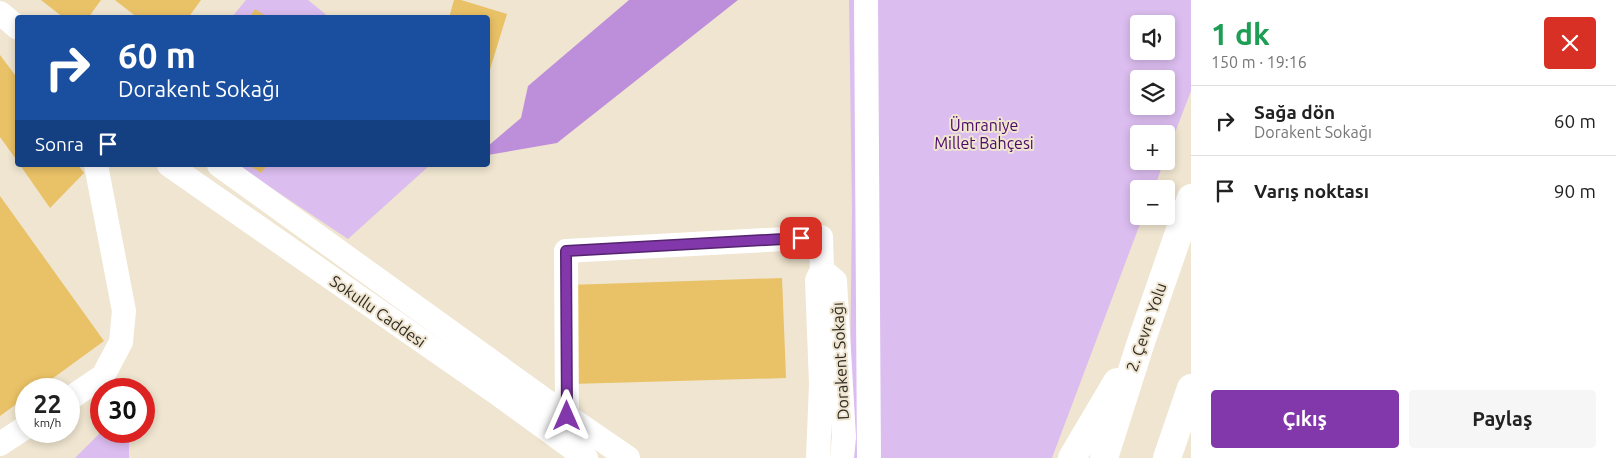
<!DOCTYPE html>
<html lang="tr">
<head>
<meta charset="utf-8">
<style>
	:root { --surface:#fff; --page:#f6f6f6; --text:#222; --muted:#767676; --line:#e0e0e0; --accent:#8238aa }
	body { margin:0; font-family:Ubuntu,sans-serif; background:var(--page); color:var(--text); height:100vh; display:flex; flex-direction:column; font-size:19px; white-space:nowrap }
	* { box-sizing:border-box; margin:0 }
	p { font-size:16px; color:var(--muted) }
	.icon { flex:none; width:28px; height:28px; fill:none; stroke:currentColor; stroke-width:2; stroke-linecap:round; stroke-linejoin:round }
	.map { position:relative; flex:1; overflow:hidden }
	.panel { display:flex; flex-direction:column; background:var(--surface); width:425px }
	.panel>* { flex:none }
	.hud { position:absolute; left:15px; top:15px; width:475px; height:152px; border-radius:5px; box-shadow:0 2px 8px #0003; background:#1a4fa0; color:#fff; overflow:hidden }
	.fabs { position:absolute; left:1130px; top:15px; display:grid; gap:10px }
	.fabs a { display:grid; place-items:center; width:45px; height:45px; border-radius:5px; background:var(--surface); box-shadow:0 2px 8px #0003; font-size:25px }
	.speed { position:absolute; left:15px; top:378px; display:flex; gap:10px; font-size:25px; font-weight:700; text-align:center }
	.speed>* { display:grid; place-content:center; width:65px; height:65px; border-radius:50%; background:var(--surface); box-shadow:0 2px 8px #0003; line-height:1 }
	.speed small { font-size:12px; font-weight:400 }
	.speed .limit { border:8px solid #d22; background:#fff; color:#111 }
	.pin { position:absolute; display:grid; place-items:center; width:42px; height:42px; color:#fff; margin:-21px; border-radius:10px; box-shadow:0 2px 8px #0006 }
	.me { position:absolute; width:55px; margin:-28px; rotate:0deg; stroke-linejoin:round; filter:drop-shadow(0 0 4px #0008) }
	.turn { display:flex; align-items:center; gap:18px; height:105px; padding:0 20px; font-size:22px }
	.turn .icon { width:65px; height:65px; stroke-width:2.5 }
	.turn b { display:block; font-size:35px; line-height:42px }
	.then { display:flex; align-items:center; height:48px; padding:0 20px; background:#0003; gap:10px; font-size:19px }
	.round { display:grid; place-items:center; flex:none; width:52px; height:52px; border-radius:5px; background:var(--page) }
	.summary { display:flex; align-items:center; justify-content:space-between; height:85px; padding:0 20px }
	h1 { font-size:30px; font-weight:700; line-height:38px; color:#1e9e55 }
	.primary-button { display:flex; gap:10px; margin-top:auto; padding:10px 20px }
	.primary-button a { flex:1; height:58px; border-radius:5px; background:var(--accent); color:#fff; font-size:20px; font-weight:700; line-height:58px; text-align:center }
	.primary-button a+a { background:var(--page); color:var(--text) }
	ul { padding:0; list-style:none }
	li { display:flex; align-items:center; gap:15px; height:70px; padding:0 20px; border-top:1px solid var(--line) }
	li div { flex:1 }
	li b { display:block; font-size:19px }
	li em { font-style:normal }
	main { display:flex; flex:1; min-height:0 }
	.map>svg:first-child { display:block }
	.green { fill:#dbbdef; fill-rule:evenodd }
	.forest { fill:#bd8fdb }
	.building { fill:#e9c166 }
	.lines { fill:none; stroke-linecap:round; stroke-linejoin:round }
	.minor { stroke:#fff; stroke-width:24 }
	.highway { stroke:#fff; stroke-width:28 }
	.route-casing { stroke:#54246e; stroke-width:12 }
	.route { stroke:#8238aa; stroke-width:9 }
	.labels { text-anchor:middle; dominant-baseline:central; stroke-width:4; stroke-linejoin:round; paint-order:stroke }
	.park-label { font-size:16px; fill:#4a0967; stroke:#efe5d0 }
	.street-label { font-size:16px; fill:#2e2b23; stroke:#efe5d0 }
</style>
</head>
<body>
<main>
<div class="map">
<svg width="1191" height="458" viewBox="0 0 1191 458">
	<rect width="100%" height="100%" fill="#efe5d0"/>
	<g class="green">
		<polygon points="246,0 308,0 329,17 231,18"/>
		<path d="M849 0H1191V91L1166 156V134H1139V161H1164L1154 189H1139V216H1143L1052 458H849L852 210ZM1139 24H1166V51H1139ZM1139 79H1166V106H1139Z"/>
		<polygon points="237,165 430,165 348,239"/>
		<polygon points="102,431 129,431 129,458 75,458"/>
	</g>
	<polygon class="forest" points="629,0 738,0 557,143 488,155 488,146 521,118 528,86"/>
	<g class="building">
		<polygon points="41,0 101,0 88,18 64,18"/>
		<polygon points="115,0 201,0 188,18 138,18"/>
		<polygon points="454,0 461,0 507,14 488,76 488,18 449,18"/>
		<polygon points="255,9 269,18 249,18"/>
		<polygon points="0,55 18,79 18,162 0,137"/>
		<polygon points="20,165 78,165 84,173 50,208"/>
		<polygon points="249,165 267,165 261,173"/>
		<polygon points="0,196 104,341 38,389 26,389 26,397 0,416"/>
		<polygon points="782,278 786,378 571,384 568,285"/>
	</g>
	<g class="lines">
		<g class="minor">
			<polyline points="866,0 869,458"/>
			<polyline points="0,13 18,28"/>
			<polyline points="169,165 498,394 586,458"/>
			<polyline points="219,165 567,416 628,458"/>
			<polyline points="822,270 835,281 844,437 842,458"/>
			<polyline points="69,399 103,376 121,342 124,311 96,165"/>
			<polyline points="554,434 567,416 566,251 821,237 822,270 817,280 821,384 818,458"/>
			<polyline points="0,444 26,427"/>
		</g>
		<g class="highway">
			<polyline points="1072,458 1117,382"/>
			<polyline points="1104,458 1141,342 1191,198"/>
			<polyline points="1167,458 1191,388"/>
		</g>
	</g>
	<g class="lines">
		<g class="route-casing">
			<polyline id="route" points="567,416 566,251 801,238"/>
		</g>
		<use href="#route" class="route"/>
	</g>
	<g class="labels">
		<g class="park-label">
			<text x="984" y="125">Ümraniye<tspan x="984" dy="18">Millet Bahçesi</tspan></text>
		</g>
		<g class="street-label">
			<text transform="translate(378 311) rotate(35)">Sokullu Caddesi</text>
			<text transform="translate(1146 327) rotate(-71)">2. Çevre Yolu</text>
			<text transform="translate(840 361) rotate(-93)">Dorakent Sokağı</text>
		</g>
	</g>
</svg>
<div class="fabs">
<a><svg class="icon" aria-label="sound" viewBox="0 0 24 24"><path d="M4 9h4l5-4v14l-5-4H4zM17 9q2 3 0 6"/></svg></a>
<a><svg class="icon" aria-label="layers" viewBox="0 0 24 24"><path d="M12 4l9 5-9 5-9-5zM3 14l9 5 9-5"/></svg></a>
<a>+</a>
<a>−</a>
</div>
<div class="speed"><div>22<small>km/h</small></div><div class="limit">30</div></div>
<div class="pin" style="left:801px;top:238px;background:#d93025"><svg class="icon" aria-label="arrive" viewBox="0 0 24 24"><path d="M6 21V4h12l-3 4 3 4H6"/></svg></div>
<svg class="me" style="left:567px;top:416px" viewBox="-20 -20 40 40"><path d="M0-17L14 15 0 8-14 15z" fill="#8238aa" stroke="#fff" stroke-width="4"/></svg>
<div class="hud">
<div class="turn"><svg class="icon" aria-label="right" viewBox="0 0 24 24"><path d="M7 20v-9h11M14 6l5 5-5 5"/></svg><div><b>60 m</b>Dorakent Sokağı</div></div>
<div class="then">Sonra<svg class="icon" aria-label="arrive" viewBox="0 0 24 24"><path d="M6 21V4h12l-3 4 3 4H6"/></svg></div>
</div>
</div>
<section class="panel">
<div class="summary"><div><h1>1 dk</h1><p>150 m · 19:16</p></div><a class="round" style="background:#d93025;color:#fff"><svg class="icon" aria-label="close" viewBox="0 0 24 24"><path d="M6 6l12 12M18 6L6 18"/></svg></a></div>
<ul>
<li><svg class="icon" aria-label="right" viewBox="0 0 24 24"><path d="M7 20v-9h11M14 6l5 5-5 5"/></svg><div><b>Sağa dön</b><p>Dorakent Sokağı</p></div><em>60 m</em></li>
<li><svg class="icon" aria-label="arrive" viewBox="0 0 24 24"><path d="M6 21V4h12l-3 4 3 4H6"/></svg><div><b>Varış noktası</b></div><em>90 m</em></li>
</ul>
<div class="primary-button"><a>Çıkış</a><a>Paylaş</a></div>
</section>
</main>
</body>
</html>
